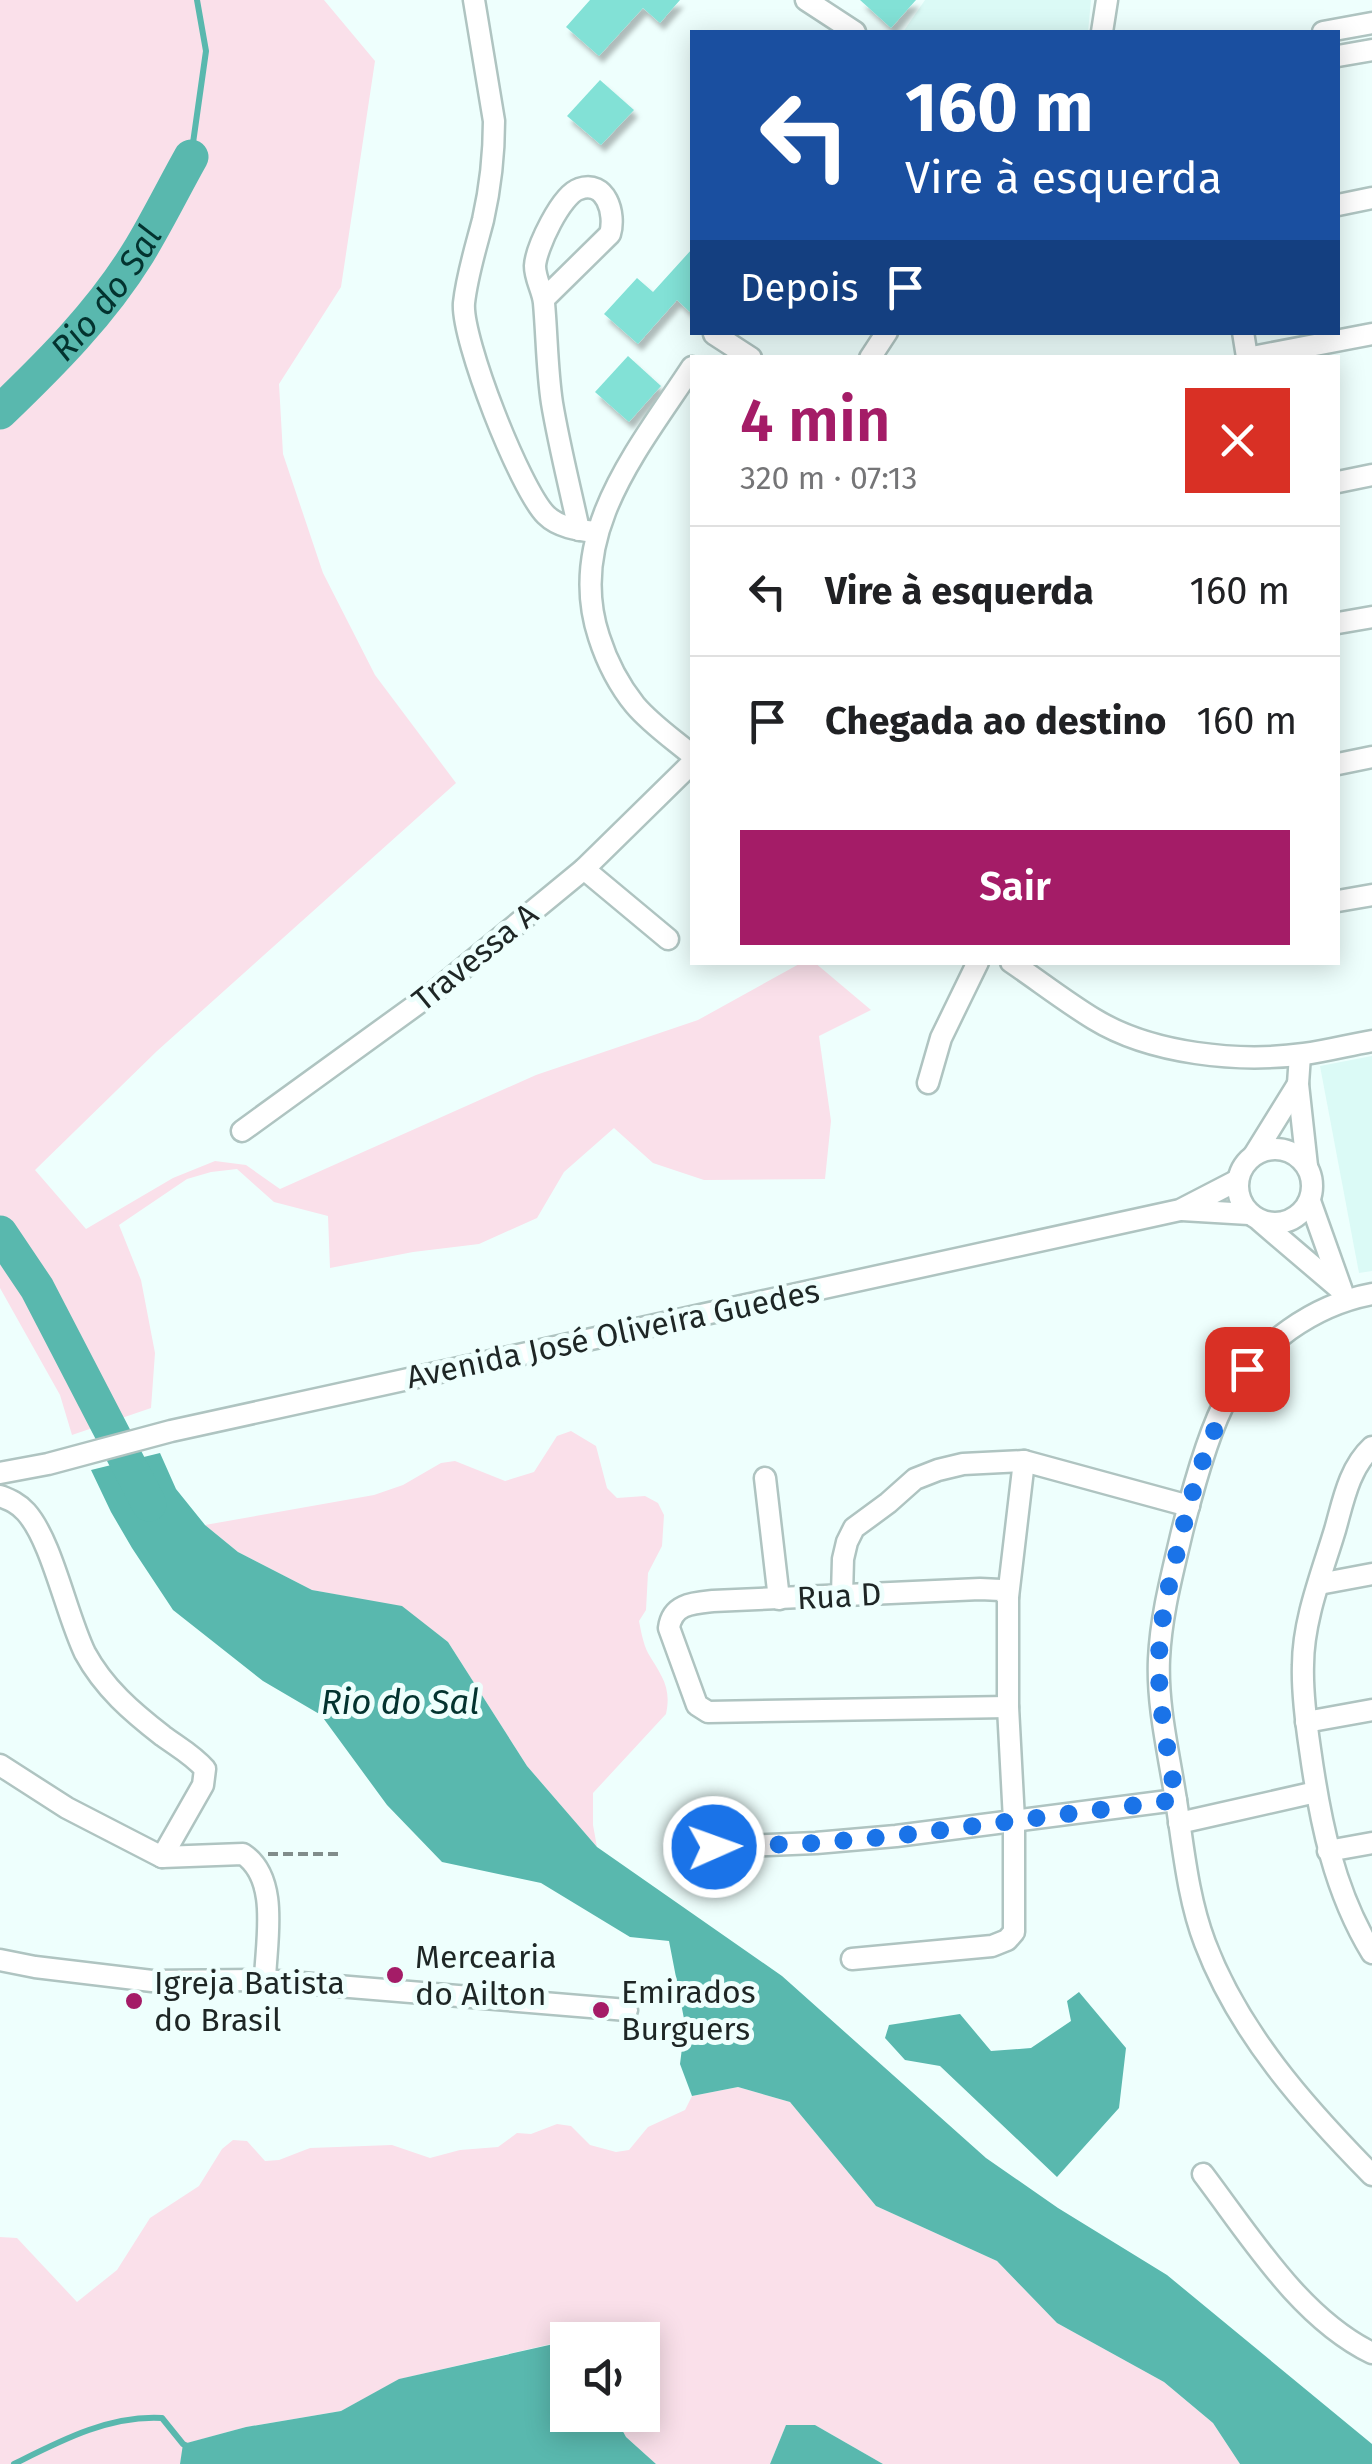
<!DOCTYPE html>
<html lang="pt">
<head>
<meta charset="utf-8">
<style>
	:root { --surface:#fff; --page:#f2f2f2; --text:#202124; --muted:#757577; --line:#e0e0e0; --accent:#a41c67 }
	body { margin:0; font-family:"Fira Sans",sans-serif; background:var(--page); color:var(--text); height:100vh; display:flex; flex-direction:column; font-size:38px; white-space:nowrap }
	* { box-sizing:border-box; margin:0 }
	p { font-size:32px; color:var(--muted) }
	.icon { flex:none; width:55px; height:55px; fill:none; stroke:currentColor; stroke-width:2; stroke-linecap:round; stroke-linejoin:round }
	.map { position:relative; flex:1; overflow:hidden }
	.panel { position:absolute; left:690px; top:355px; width:650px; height:610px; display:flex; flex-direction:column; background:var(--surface); border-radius:0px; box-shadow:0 5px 25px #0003 }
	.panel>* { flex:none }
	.guide { position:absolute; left:690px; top:30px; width:650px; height:305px; border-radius:0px; box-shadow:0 5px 25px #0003; background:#1a4fa0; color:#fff; overflow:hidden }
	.tools { position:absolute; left:550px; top:2322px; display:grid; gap:20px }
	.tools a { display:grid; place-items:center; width:110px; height:110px; border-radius:0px; background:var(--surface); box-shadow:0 5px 25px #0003; font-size:50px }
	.pin { position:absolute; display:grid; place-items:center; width:85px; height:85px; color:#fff; margin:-42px; border-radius:20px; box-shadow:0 5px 15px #0006 }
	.me { position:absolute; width:110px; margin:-55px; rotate:88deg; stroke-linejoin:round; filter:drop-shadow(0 0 8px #0008) }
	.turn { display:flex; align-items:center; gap:35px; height:210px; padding:0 50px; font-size:45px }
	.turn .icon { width:130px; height:130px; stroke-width:2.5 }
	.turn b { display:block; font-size:70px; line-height:85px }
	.then { display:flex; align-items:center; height:95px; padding:0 50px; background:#0003; gap:20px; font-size:38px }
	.round { display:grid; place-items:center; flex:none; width:105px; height:105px; border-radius:0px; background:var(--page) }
	.summary { display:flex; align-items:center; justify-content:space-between; height:170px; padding:0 50px }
	h1 { font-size:60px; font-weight:600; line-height:75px; color:var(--accent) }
	.cta { display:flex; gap:20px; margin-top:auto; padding:20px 50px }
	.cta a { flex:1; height:115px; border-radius:0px; background:var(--accent); color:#fff; font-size:40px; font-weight:600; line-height:115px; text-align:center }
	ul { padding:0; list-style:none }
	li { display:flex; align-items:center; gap:30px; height:130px; padding:0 50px; border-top:2px solid var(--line) }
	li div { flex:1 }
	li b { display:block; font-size:38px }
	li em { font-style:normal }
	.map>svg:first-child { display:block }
	.built { fill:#dbfaf6 }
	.green { fill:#fae0ea }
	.water { fill:#59b8ae }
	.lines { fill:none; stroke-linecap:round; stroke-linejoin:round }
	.stream { stroke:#59b8ae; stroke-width:6 }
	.river { stroke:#59b8ae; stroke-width:35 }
	.building { fill:#82e1d6; filter:url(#shadow) }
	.minor-casing { stroke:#afc4c1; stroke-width:25 }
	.path { stroke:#818d8b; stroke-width:4; stroke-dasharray:10 5; stroke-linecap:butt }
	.minor { stroke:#fff; stroke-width:20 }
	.route { stroke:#1a73e8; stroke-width:18; stroke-dasharray:0 32.4 }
	.poi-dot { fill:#a41c67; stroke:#eefffd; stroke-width:4 }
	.labels { text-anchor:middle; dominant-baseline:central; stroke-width:10; stroke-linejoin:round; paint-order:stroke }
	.street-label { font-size:32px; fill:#1e2625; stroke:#eefffd }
	.poi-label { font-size:32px; fill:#1e2625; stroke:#eefffd; text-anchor:start }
	.water-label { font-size:35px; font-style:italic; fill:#03332f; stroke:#eefffd }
</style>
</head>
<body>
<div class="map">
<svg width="1372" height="2464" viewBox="0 0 1372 2464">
	<defs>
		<filter id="shadow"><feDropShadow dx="4" dy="7" stdDeviation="2.5" flood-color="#0004"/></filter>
	</defs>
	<rect width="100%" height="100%" fill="#eefffd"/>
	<g class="built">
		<polygon points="925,0 1091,0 1088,32 903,32"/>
		<polygon points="1372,1056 1372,1271 1359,1273 1320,1066"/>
	</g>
	<g class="green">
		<polygon points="0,0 324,0 375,61 341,287 279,384 283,454 323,573 375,675 456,783 157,1051 35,1170 86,1229 173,1178 215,1161 246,1165 280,1189 536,1075 698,1020 801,963 814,962 871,1010 819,1036 831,1121 825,1179 704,1180 653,1163 614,1128 564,1172 537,1218 479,1244 413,1252 330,1268 328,1216 274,1202 237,1169 211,1172 187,1179 119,1225 141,1280 155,1353 151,1408 72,1435 60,1395 0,1288"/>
		<path d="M571 1431 596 1446 607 1488 617 1498 645 1496 658 1503 664 1515 662 1546 648 1573 646 1610 639 1621C641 1631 643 1643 648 1653 661 1675 672 1687 666 1714L593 1793V1825L597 1847 527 1766 448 1642 402 1607 312 1590 238 1552 205 1525 374 1495 403 1485 441 1463 455 1461 505 1481 534 1472 557 1436Z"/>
		<polygon points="738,2087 790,2102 876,2206 997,2261 1057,2323 1164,2382 1213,2423 1240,2464 883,2464 815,2425 786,2425 770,2464 656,2464 626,2437 614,2415 642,2415 642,2340 568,2340 400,2379 341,2411 246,2427 184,2444 180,2464 0,2464 0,2237 17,2238 77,2302 117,2270 150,2218 199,2186 222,2149 233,2140 247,2141 265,2161 279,2160 310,2148 392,2145 430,2158 460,2150 498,2147 517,2133 531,2134 557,2124 571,2126 590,2145 616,2152 629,2150 648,2127 685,2110 692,2096"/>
	</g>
	<g class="water">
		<polygon points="160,1453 176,1489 205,1525 238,1552 312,1590 402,1606 448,1642 527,1766 597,1847 782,1976 986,2158 1058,2208 1167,2275 1372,2444 1372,2464 1240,2464 1213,2423 1164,2382 1057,2323 997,2261 876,2206 790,2102 738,2087 692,2096 680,2064 685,2024 669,1941 630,1937 541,1883 442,1862 387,1805 321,1715 263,1681 173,1610 132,1548 111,1512 91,1470"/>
		<polygon points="1079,1992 1126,2048 1119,2108 1057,2177 940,2066 905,2060 885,2038 889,2025 960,2014 991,2051 1031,2048 1071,2021 1067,2001"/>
		<polygon points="567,2341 568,2415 614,2415 626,2437 656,2464 180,2464 183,2444 246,2427 341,2411 399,2379"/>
		<polygon points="786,2425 815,2425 883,2464 770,2464"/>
	</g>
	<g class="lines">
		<g class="stream">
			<polyline points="191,157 206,51 197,0"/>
			<path d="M14 2464C60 2441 109 2415 162 2418L183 2444 189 2447"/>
		</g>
		<g class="river">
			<path id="s1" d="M0 412C51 363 101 313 138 253 157 222 173 189 191 157"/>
			<polyline points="0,1233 37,1288 149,1504"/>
		</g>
	</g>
	<g class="building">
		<polygon points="590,0 680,0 660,23 643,8 599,56 566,27"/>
		<polygon points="860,0 916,0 891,28"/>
		<polygon points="600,80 634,110 601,145 567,116"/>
		<polygon points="692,249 692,314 677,300 638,344 604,314 637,278 653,292"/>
		<polygon points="628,356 661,386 629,422 595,392"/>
	</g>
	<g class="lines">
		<g class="minor-casing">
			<g id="minor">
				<path d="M474 0 494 121C494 153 490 189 483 220 476 247 467 275 464 303 461 339 520 489 546 515 559 528 580 530 596 532"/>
				<polyline points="806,0 855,32"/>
				<polyline points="1102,32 1107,0"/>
				<polyline points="1323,32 1372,23"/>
				<polyline points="1338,56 1372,50"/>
				<polyline points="1338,205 1372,198"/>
				<path d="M544 299 610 234C616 214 606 179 579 189 561 195 536 248 535 266 535 279 543 291 544 303 547 337 547 370 552 403 559 445 570 488 579 530"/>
				<polyline points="1243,332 1247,357"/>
				<polyline points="714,334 751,358"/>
				<polyline points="870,358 887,332"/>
				<polyline points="1247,358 1372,334"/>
				<path d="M692 367C639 448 565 534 599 637 607 662 618 684 635 705 651 724 673 739 692 755"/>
				<polyline points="1338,482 1372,475"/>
				<polyline points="1338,623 1372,617"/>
				<polyline points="1338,764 1372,757"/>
				<polyline points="584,869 668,939"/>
				<polyline points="1338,901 1372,895"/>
				<path d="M1011 962C1039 981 1066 1002 1094 1019 1151 1054 1239 1063 1304 1054 1327 1051 1349 1045 1372 1041"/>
				<polyline points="1300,1055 1298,1084 1307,1166"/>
				<polyline points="928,1083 941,1038 978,962"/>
				<polyline points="242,1131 438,989 584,869 692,763"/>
				<circle cx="1275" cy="1186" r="37"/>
				<polyline points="1254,1155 1298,1084"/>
				<polyline points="1310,1201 1341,1288"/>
				<polyline points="1182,1210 1249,1214"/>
				<polyline points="1260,1221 1342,1291"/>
				<path d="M1372 1294C1313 1305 1259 1344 1228 1396 1208 1431 1192 1492 1182 1532 1172 1575 1161 1615 1159 1659 1157 1704 1168 1750 1175 1794 1183 1843 1187 1896 1205 1943 1239 2033 1305 2107 1372 2175"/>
				<path d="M1372 1447C1349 1468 1343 1502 1335 1530 1322 1573 1303 1620 1303 1665 1302 1693 1306 1722 1310 1749 1320 1821 1334 1891 1372 1953"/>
				<polyline points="0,1473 48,1464 171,1431 1180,1210 1238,1180"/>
				<polyline points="765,1478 779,1599"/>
				<path d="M0 1496C10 1500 18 1503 26 1512 52 1541 66 1614 85 1653 104 1688 132 1712 163 1736 178 1747 193 1755 205 1769L203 1785 162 1857"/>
				<polyline points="1319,1584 1372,1574"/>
				<polyline points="842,1595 843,1559 847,1542 854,1528 888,1503 915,1479 938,1470 963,1464 1024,1461 1189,1506"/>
				<path d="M1008 1597 1001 1590 980 1589 713 1601C693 1603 672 1604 669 1628L697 1705 708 1712 1008 1707"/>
				<polyline points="1306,1722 1372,1710"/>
				<path d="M0 1765 67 1808 162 1857 243 1854C280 1879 266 1941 265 1980"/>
				<polyline points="1179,1823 1316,1792"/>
				<polyline points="715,1847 816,1843 896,1836 1176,1800"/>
				<polyline points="1328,1851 1372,1843"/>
				<polyline points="852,1959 992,1946 1007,1940 1014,1932 1014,1820 1008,1707 1008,1597 1024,1461"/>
				<polyline points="0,1960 35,1967 152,1981 265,1980 627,2010"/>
				<path d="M1203 2174C1250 2236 1300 2318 1372 2353"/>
			</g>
		</g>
		<polyline class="path" points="268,1854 343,1854"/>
		<use href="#minor" class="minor"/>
	</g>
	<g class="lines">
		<path class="route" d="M714 1847 816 1843 896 1836 1176 1800C1169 1755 1158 1708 1159 1662 1159 1623 1169 1586 1178 1548 1193 1486 1211 1423 1247 1369"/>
	</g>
	<g class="poi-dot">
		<circle cx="395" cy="1975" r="10"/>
		<circle cx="134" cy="2001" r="10"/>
		<circle cx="601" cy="2010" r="10"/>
	</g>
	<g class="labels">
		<g class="street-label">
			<text transform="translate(475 957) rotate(-39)">Travessa A</text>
			<text transform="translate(613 1334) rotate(-12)">Avenida José Oliveira Guedes</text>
			<text transform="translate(839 1596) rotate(-3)">Rua D</text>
		</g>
		<g class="poi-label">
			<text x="415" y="1957">Mercearia<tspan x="415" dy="37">do Ailton</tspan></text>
			<text x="154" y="1983">Igreja Batista<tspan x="154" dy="37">do Brasil</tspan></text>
			<text x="621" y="1992">Emirados<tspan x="621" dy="37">Burguers</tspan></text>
		</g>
		<g class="water-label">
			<text stroke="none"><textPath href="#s1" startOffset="160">Rio do Sal</textPath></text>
			<text x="400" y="1702">Rio do Sal</text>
		</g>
	</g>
</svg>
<div class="tools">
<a><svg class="icon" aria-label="sound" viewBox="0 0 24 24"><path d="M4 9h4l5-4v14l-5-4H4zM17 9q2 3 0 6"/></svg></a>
</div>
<div class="pin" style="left:1247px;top:1369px;background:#d93025"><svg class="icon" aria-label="arrive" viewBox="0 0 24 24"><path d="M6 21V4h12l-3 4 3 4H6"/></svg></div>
<svg class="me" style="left:714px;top:1847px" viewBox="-20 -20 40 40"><circle r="17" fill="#1a73e8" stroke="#fff" stroke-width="3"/><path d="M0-11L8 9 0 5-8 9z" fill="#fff"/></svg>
<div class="guide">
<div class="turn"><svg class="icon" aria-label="left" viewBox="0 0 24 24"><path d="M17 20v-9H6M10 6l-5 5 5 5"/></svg><div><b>160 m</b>Vire à esquerda</div></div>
<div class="then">Depois<svg class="icon" aria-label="arrive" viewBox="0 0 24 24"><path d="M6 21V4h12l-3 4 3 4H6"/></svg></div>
</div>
<section class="panel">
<div class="summary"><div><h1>4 min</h1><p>320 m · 07:13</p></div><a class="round" style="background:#d93025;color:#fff"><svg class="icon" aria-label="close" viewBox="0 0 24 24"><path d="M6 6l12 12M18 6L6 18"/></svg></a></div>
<ul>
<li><svg class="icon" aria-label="left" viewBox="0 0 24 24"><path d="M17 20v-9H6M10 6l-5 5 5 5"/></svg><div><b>Vire à esquerda</b></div><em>160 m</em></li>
<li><svg class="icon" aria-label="arrive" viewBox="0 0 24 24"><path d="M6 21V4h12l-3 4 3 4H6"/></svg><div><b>Chegada ao destino</b></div><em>160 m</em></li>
</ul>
<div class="cta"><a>Sair</a></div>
</section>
</div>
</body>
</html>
